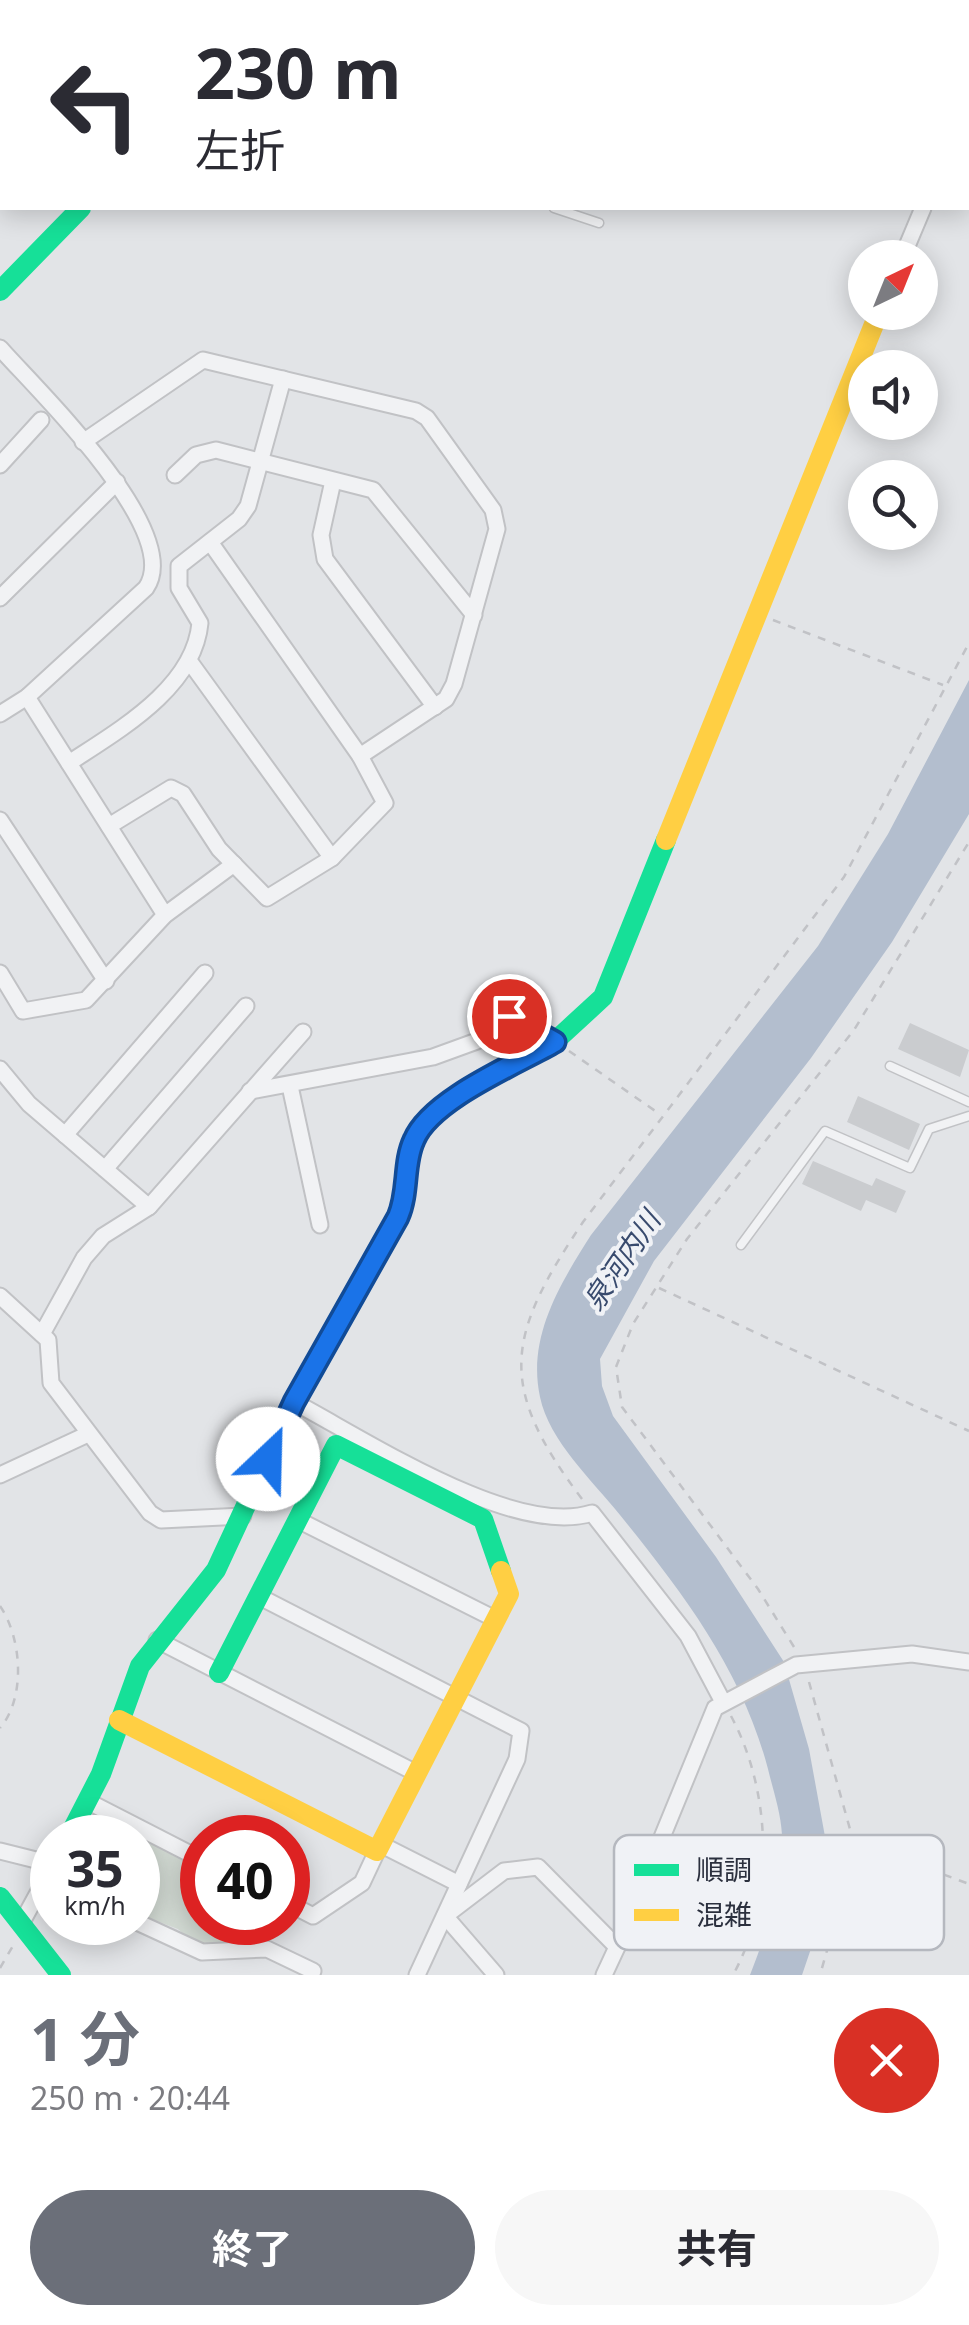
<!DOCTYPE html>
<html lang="ja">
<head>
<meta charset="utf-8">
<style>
	:root { --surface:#fff; --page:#f7f7f7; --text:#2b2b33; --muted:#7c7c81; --accent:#6b6f79 }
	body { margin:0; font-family:"Noto Sans","Noto Sans JP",sans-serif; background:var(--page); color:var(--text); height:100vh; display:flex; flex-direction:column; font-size:38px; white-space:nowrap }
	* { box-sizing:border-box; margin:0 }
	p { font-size:32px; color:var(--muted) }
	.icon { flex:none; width:55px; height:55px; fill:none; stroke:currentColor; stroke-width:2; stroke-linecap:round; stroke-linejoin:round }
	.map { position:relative; height:1975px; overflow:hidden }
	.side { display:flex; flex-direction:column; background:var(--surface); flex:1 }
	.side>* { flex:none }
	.hud { position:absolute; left:0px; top:0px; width:970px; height:210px; box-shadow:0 5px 25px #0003; background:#fff; color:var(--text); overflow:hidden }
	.needle { width:65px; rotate:43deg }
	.buttons { position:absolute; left:848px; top:240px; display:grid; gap:20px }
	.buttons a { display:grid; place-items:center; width:90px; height:90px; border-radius:50%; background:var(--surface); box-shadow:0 5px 25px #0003; font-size:50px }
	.speed { position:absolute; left:30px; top:1815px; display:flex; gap:20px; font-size:50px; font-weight:700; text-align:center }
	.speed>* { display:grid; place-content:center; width:130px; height:130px; border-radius:50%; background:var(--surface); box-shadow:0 5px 25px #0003; line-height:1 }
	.speed small { font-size:25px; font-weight:400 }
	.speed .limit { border:15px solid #d22; background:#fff; color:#111 }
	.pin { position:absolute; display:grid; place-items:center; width:85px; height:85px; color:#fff; margin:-42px; border:5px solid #fff; border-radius:50%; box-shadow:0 2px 10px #0007 }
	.me { position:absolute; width:110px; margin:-55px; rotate:24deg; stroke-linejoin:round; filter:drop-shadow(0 0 8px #0008) }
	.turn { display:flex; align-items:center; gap:35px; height:210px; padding:0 30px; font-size:45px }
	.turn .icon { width:130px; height:130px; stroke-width:2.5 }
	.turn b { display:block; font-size:70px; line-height:85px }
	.round { display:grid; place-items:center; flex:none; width:105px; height:105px; border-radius:52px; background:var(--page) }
	.summary { display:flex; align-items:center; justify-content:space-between; height:170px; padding:0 30px }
	h1 { font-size:60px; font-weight:700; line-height:75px; color:var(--accent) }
	.button { display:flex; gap:20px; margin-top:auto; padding:20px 30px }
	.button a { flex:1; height:115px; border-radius:60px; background:var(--accent); color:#fff; font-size:40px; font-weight:700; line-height:115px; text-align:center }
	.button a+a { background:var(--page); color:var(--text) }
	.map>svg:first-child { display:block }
	.green { fill:#d2dad3 }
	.water { fill:#b3bece }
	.building { fill:#cacccf }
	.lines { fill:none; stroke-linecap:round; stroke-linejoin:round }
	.lane-casing { stroke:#c1c2c5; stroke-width:11 }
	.street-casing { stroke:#c1c2c5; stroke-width:19 }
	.path { stroke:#c1c2c6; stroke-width:2.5; stroke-dasharray:8 8; stroke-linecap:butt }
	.lane { stroke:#f1f2f4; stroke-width:8 }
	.street { stroke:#f1f2f4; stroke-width:15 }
	.fast { stroke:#16e098; stroke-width:20 }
	.slow { stroke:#ffcf43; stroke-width:20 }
	.route-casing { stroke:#114b97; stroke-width:25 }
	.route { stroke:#1a73e8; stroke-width:18 }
	.labels { text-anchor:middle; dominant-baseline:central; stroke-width:8; stroke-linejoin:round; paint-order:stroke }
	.water-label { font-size:28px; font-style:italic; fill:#394b6e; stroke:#f0f2f6 }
	.key { fill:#f0f2f6; stroke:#b5b8bf; stroke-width:2.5 }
	.key-label { font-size:28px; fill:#2b303e }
</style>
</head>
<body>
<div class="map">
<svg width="969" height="1975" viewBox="0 0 969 1975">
	<rect width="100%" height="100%" fill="#e2e4e7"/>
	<polygon class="green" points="98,1812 202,1865 202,1922 255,1923 249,1936 226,1946 195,1945 178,1929 138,1914 138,1838 82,1838"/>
	<path class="water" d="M969 680V814L892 942 811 1058 654 1261 600 1359 602 1386 613 1416 716 1557 784 1662 809 1749 826 1842 817 1931 802 1975H750C768 1929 782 1885 782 1835 781 1813 773 1790 768 1769 742 1670 683 1593 620 1515 593 1481 549 1441 540 1397 527 1337 560 1284 591 1235L818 946 888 834Z"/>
	<g class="building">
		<polygon points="910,1023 969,1050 960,1077 898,1049"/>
		<polygon points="858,1096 920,1124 909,1150 847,1122"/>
		<polygon points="813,1161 872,1186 876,1178 906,1191 896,1213 866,1200 861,1211 802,1184"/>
	</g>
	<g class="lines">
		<g class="lane-casing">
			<g id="lane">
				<polyline points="554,208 599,223"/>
				<polyline points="890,1066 969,1102"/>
				<polyline points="741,1245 825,1131 910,1168 929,1129 969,1116"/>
			</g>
		</g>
		<g class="street-casing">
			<g id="street">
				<polyline points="29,0 31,2"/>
				<polyline points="622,0 625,2"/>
				<polyline points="769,0 772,2"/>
				<polyline points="887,2 888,0"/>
				<polyline points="0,73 2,68"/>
				<polyline points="968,99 969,95"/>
				<polyline points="902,258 923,208"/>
				<path d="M0 348C37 390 185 532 146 588L27 697 0 714"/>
				<polyline points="83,442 203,360 416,411 427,418 493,510 497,529 454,684 446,699 360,756"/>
				<polyline points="0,465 41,420"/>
				<polyline points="175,475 196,455 216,450 373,490 474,615"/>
				<polyline points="333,481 321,535 325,559 435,707"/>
				<polyline points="0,598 117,482"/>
				<polyline points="190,662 332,858"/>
				<polyline points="27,697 165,915"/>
				<path d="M69 763C119 730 194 688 200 623L179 588V566L239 519 248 506 283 379"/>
				<polyline points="0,820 106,981"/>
				<polyline points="109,826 171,788 183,794 219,849 267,898 332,858 385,803 360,756 210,542"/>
				<polyline points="0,973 23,1011 86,1000 165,915 234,864"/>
				<polyline points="0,1069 29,1104 149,1207 303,1032"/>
				<polyline points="290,1086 320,1225"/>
				<polyline points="250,1091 433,1057 477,1041 509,1015 555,1042"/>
				<polyline points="65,1135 205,973"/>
				<polyline points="105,1169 246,1006"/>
				<polyline points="0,1296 48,1340 51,1383 150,1513 161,1520 243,1516"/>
				<polyline points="42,1334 84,1258 103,1236 149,1207"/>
				<path d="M294 1402C366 1440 514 1538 592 1513L688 1636 723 1702"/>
				<polyline points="0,1475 86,1435"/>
				<polyline points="298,1520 495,1619"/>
				<polyline points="260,1597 521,1731 517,1759 417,1975"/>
				<polyline points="157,1640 416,1773"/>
				<polyline points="89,1802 202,1860"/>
				<polyline points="382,1845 459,1884"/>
				<polyline points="0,1851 52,1864"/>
				<polyline points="288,1903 313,1916 362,1883 377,1851"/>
				<polyline points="445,1916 504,1871 538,1867 617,1947 715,1708 796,1665 912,1654 969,1662"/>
				<polyline points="445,1916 496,1975"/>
				<polyline points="137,1922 202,1952 267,1949 313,1971"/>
				<polyline points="21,1924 52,1867"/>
				<polyline points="604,1975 617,1947"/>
			</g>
		</g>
		<g class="path">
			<polyline points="773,620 943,685"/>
			<polyline points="569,1051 661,1115"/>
			<polyline points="659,1288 969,1431"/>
			<path d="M582 1499C496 1385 506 1337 583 1222L844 877 969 643"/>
			<path d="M0 1606C22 1638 26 1698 0 1728"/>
			<polyline points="794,1647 758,1589 622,1407 616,1367 633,1324 687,1239 854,1030 969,842"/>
			<polyline points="809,1682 853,1840 844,1891 820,1975"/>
			<path d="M731 1716C772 1792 775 1899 733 1975"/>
			<polyline points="854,1841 969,1884"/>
			<polyline points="0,1968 14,1944"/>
		</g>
		<use href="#lane" class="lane"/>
		<use href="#street" class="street"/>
		<g class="fast">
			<polyline points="266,2 268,0"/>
			<polyline points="0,291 81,208"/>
			<polyline points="219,1673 336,1445 483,1519 501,1571"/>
			<polyline points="68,1838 101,1774 140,1666 216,1570 294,1402 398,1217 411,1148 420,1127 463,1092 552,1044 603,997 666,840"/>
			<polyline points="0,1897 61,1975"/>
		</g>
		<g class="slow">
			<polyline points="666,840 879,312"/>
			<polyline points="119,1720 377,1851 509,1594 501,1571"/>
		</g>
	</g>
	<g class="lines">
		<g class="route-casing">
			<path id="route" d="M268 1459 294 1402 398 1217C409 1192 403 1163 414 1140 431 1099 517 1064 555 1042L509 1016"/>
		</g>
		<use href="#route" class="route"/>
	</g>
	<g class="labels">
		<g class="water-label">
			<text transform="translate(621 1260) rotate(-56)">泉河内川</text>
		</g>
	</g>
	<rect x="614" y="1835" width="330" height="115" rx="15" class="key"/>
	<rect x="634" y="1864" width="45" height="12" fill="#16e098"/>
	<rect x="634" y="1909" width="45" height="12" fill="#ffcf43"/>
	<g class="key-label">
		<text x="696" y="1880">順調</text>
		<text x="696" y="1925">混雑</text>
	</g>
</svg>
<div class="buttons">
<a><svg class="needle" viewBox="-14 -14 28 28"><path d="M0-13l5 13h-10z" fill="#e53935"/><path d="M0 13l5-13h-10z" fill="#7c7c81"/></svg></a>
<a><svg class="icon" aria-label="sound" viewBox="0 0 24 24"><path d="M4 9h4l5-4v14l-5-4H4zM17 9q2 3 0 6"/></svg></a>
<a><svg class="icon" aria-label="search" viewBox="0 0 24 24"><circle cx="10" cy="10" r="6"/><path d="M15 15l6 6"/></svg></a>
</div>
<div class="speed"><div>35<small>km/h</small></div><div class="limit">40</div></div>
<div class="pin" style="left:509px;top:1016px;background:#d93025"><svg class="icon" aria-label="arrive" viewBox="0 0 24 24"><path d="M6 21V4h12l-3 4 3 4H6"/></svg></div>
<svg class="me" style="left:268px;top:1459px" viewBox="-20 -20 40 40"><circle r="19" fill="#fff"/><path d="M0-13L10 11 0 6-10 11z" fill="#1a73e8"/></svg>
<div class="hud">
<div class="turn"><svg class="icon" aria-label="left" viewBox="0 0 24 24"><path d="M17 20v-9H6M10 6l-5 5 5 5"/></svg><div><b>230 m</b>左折</div></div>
</div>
</div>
<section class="side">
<div class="summary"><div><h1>1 分</h1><p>250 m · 20:44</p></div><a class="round" style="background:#d93025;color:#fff"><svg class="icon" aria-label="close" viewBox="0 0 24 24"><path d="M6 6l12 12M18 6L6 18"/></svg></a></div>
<div class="button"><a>終了</a><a>共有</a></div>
</section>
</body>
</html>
